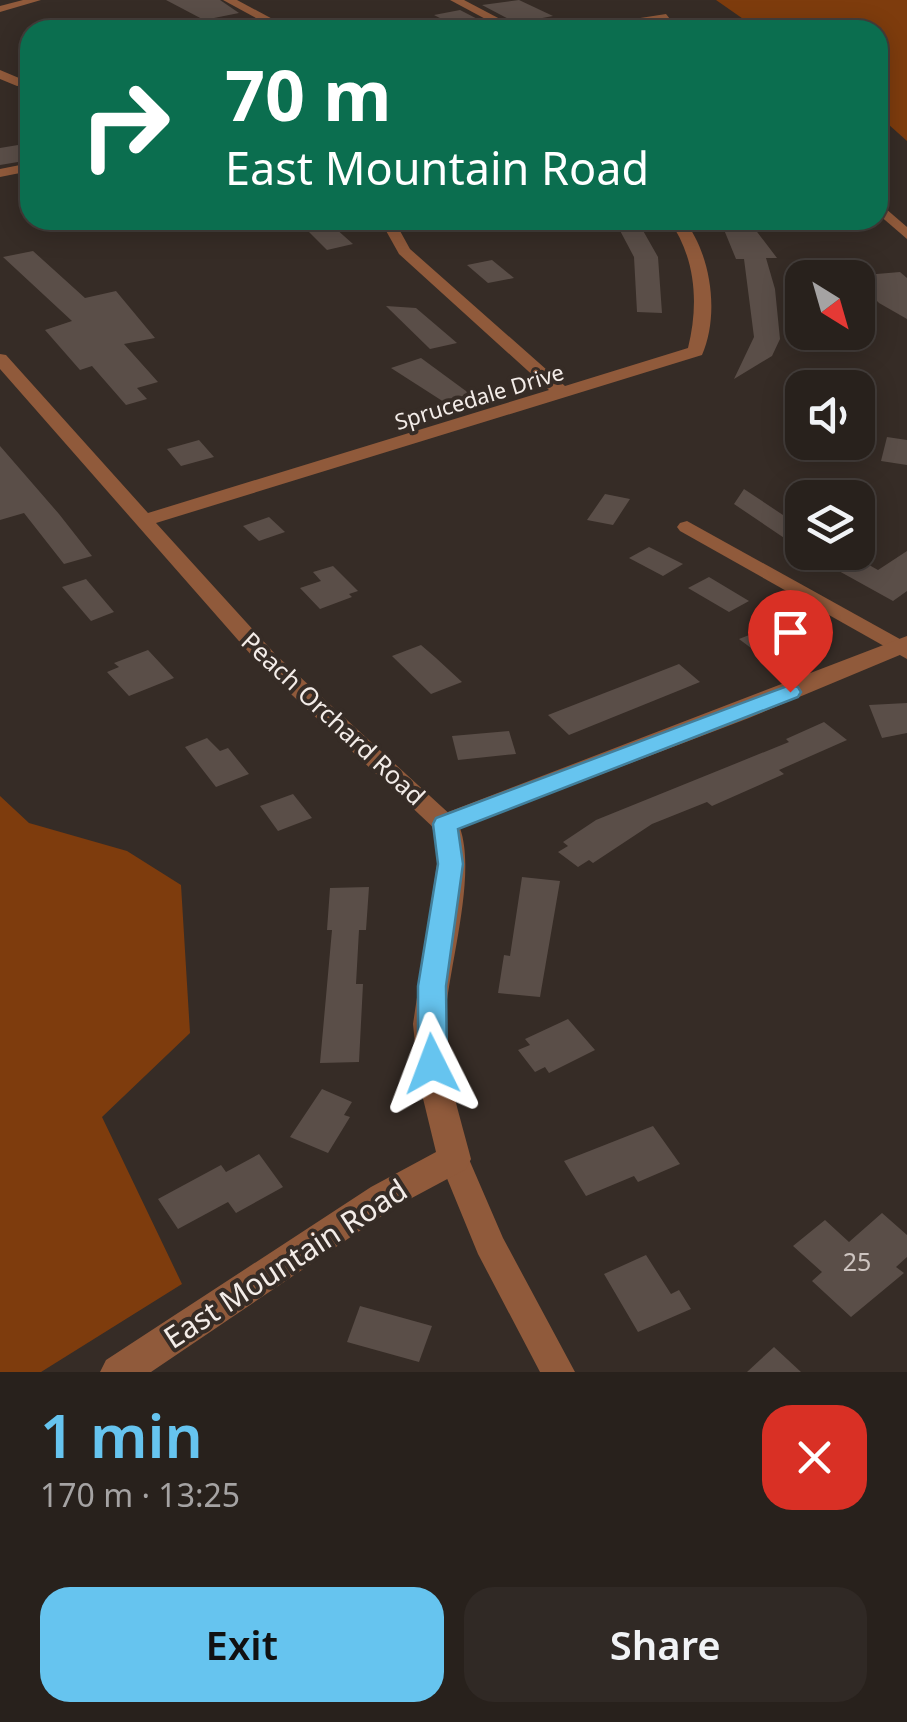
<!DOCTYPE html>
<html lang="en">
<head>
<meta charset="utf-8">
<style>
	:root { --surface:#28211c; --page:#302925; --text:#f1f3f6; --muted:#a5a3a3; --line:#443e3b; --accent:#66c4ef }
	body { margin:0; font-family:"Noto Sans",sans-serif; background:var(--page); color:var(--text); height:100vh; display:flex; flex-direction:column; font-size:38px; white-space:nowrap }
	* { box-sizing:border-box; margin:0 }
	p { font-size:32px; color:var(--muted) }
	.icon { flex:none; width:55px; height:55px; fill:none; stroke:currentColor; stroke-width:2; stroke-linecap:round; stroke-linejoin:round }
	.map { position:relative; height:1372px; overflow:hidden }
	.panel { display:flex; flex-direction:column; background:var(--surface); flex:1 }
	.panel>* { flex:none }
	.top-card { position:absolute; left:20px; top:20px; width:868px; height:210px; border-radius:30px; box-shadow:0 5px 25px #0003,0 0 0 2px var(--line); background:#0b6e4f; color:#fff; overflow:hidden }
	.needle { width:65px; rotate:143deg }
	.buttons { position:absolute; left:785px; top:260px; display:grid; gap:20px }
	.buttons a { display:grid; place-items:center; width:90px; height:90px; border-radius:20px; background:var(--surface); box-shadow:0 5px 25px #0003,0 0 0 2px var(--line); font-size:50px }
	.pin { position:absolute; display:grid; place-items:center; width:85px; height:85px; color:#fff; margin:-102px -42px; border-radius:50% 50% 50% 0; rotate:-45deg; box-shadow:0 0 10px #0007 }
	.pin .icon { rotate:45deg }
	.me { position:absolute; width:110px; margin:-55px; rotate:357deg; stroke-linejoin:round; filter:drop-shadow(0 0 8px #0008) }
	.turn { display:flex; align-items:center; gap:35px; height:210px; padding:0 40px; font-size:45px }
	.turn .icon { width:130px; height:130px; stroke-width:2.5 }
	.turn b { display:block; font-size:70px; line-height:85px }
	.round { display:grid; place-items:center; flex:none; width:105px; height:105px; border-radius:30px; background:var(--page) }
	.summary { display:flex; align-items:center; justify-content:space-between; height:170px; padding:0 40px }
	h1 { font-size:60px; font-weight:600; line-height:75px; color:var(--accent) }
	.button { display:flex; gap:20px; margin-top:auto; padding:20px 40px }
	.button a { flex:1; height:115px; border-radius:30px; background:var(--accent); color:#111; font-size:40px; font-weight:600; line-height:115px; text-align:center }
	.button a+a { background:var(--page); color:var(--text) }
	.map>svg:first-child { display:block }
	.green { fill:#7e3c0d }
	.building { fill:#5a4e48 }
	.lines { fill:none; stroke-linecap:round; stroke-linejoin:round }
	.minor { fill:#905a3b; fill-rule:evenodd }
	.tertiary { fill:#905a3b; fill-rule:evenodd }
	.route { fill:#66c4ef; stroke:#427f9b; stroke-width:2.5 }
	.labels { text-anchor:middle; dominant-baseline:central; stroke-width:8; stroke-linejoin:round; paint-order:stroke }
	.far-street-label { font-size:22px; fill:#f3ece8; stroke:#362c26 }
	.street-label { font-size:25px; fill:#f3ece8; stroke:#362c26 }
	.near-number-label { font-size:25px; fill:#cdc4c0 }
	.near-street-label { font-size:30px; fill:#f3ece8; stroke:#362c26 }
</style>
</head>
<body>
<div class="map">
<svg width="907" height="1372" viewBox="0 0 907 1372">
	<rect width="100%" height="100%" fill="#362c26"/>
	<g class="green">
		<polygon points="716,0 907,0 907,141 878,115 878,30 759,30"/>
		<polygon points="0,796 29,823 127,851 181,885 190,1033 102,1117 182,1284 41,1372 0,1372"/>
	</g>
	<g class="building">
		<polygon points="166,0 220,0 239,13 204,20"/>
		<polygon points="519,0 553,16 516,23 482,5"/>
		<polygon points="460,10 493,27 463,30 434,15"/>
		<polygon points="30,143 30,160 0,165 0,148"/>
		<polygon points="297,220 326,220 353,244 327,250"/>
		<polygon points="637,220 658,257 662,313 637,312 634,257 616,223"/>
		<polygon points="720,220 748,220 777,258 766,258 775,289 780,339 772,356 734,379 754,337 744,259 736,259"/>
		<polygon points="33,251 85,298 116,291 155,338 124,344 158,382 137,388 147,399 126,405 92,366 80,370 45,330 72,321 3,257"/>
		<polygon points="492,260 514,278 488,283 467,265"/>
		<polygon points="900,272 907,278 907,319 879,303 853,276"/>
		<polygon points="386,306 416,308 457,343 430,349"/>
		<polygon points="421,358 470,394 444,402 391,368"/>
		<polygon points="887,437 907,440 907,465 881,461"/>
		<polygon points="199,440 214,457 181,466 167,449"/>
		<polygon points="0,446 59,514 92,556 64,564 24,513 0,520"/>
		<polygon points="744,489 789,519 802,513 802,550 734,504"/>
		<polygon points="605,494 630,499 613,525 587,520"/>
		<polygon points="269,517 285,532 259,541 243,526"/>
		<polygon points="649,547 683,564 663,576 629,558"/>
		<polygon points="907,551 907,591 893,601 819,560 823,552 846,552 878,570"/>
		<polygon points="333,566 358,591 349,594 352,597 320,609 300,588 321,581 313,572"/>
		<polygon points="709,577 749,601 729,612 688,588"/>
		<polygon points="86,579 114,612 91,621 62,587"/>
		<polygon points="775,625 794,640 759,654 739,639"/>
		<polygon points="421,645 436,658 462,682 431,694 392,656"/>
		<polygon points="148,650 174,678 129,696 107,672 119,667 114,663"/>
		<polygon points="679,664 700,682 569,735 548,715"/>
		<polygon points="907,703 907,733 882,738 869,705"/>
		<polygon points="824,722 847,740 779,770 784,774 712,806 707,802 652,824 593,863 589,860 578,867 558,852 568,846 563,842 596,820 789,742 786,739"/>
		<polygon points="509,731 516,754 458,760 452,736"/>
		<polygon points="207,738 220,751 228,748 249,774 216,787 185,747"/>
		<polygon points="293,794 312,818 278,831 260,806"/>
		<polygon points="522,877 560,881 540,997 498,993 504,955 510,956"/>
		<polygon points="369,887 366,930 359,930 356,984 363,984 359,1062 320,1063 332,930 327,930 330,888"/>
		<polygon points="568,1019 595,1050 549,1073 545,1067 535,1072 518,1050 530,1045 525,1039"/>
		<polygon points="322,1089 352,1102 344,1115 350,1117 328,1153 290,1137"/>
		<polygon points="653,1126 680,1164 638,1182 634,1176 586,1196 564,1161"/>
		<polygon points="259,1154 283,1187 236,1213 228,1202 178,1229 158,1199 221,1165 226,1172"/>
		<polygon points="882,1213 907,1235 907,1257 896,1267 904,1273 851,1317 812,1281 822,1272 793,1246 825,1220 849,1242"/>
		<polygon points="646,1255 671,1294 679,1290 691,1309 638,1332 604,1274"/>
		<polygon points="360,1306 432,1326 419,1362 347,1342"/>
		<polygon points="774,1347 801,1372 747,1372"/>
	</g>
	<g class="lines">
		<g class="minor">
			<polygon points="23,0 41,0 0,12 0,6"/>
			<polygon points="223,0 237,0 293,30 278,30"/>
			<polygon points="450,0 464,0 521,30 506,30"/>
			<polygon points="666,14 670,19 595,30 563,30"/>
			<polygon points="0,70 19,78 30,76 30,84 17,86 0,79"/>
			<polygon points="30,163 30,171 0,177 0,169"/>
			<polygon points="878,202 907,227 907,239 878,214"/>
			<path d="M380 220H394L410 249 565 386 688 348C699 304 696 258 669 220H684C711 254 720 314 702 355L156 523 276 655 454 818 457 824 454 830H436L260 665 0 369V354L6 355 148 513 549 390 399 254Z"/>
			<polygon points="687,521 907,643 907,659 680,531 677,527 680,523"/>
			<polygon points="454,1146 465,1150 503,1238 575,1372 540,1372 478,1254 439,1159 443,1150"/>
		</g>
		<path class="tertiary" d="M907 636V652L749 718 460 828C477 877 448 968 445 1021 443 1067 460 1115 471 1159L466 1169 395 1207 151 1372H100L106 1360 371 1187 436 1152 419 1082 413 1024 437 864V842L431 824 435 817Z"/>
	</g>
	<polygon class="route" points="790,685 798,687 801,692 798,697 458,829 463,864 446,986 447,1064 443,1073 432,1076 422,1073 418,1064 418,986 438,864 433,824 436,818"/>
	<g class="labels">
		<g class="far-street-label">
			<text transform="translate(479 396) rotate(-17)">Sprucedale Drive</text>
		</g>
		<g class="street-label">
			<text transform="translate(334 718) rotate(43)">Peach Orchard Road</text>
		</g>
		<g class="near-number-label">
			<text x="857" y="1261">25</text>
		</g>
		<g class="near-street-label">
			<text transform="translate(285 1263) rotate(-33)">East Mountain Road</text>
		</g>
	</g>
</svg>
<div class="buttons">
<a><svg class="needle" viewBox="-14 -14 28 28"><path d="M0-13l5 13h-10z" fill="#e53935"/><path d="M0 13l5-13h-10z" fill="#a5a3a3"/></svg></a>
<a><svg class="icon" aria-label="sound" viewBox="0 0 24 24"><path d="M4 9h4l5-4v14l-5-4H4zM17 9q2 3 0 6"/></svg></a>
<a><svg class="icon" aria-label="layers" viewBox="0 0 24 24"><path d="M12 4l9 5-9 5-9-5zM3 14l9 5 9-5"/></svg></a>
</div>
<div class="pin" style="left:790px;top:692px;background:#d93025"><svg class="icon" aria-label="arrive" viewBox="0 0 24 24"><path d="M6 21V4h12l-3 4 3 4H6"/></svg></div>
<svg class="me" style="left:432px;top:1064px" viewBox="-20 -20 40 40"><path d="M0-17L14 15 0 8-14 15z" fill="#66c4ef" stroke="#fff" stroke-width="4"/></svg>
<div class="top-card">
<div class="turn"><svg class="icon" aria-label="right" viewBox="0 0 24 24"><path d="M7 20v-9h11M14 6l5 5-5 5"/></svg><div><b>70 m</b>East Mountain Road</div></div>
</div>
</div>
<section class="panel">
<div class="summary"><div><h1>1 min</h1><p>170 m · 13:25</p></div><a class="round" style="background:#d93025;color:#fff"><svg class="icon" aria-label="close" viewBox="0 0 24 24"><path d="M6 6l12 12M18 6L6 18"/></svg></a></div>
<div class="button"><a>Exit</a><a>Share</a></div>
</section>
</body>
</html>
